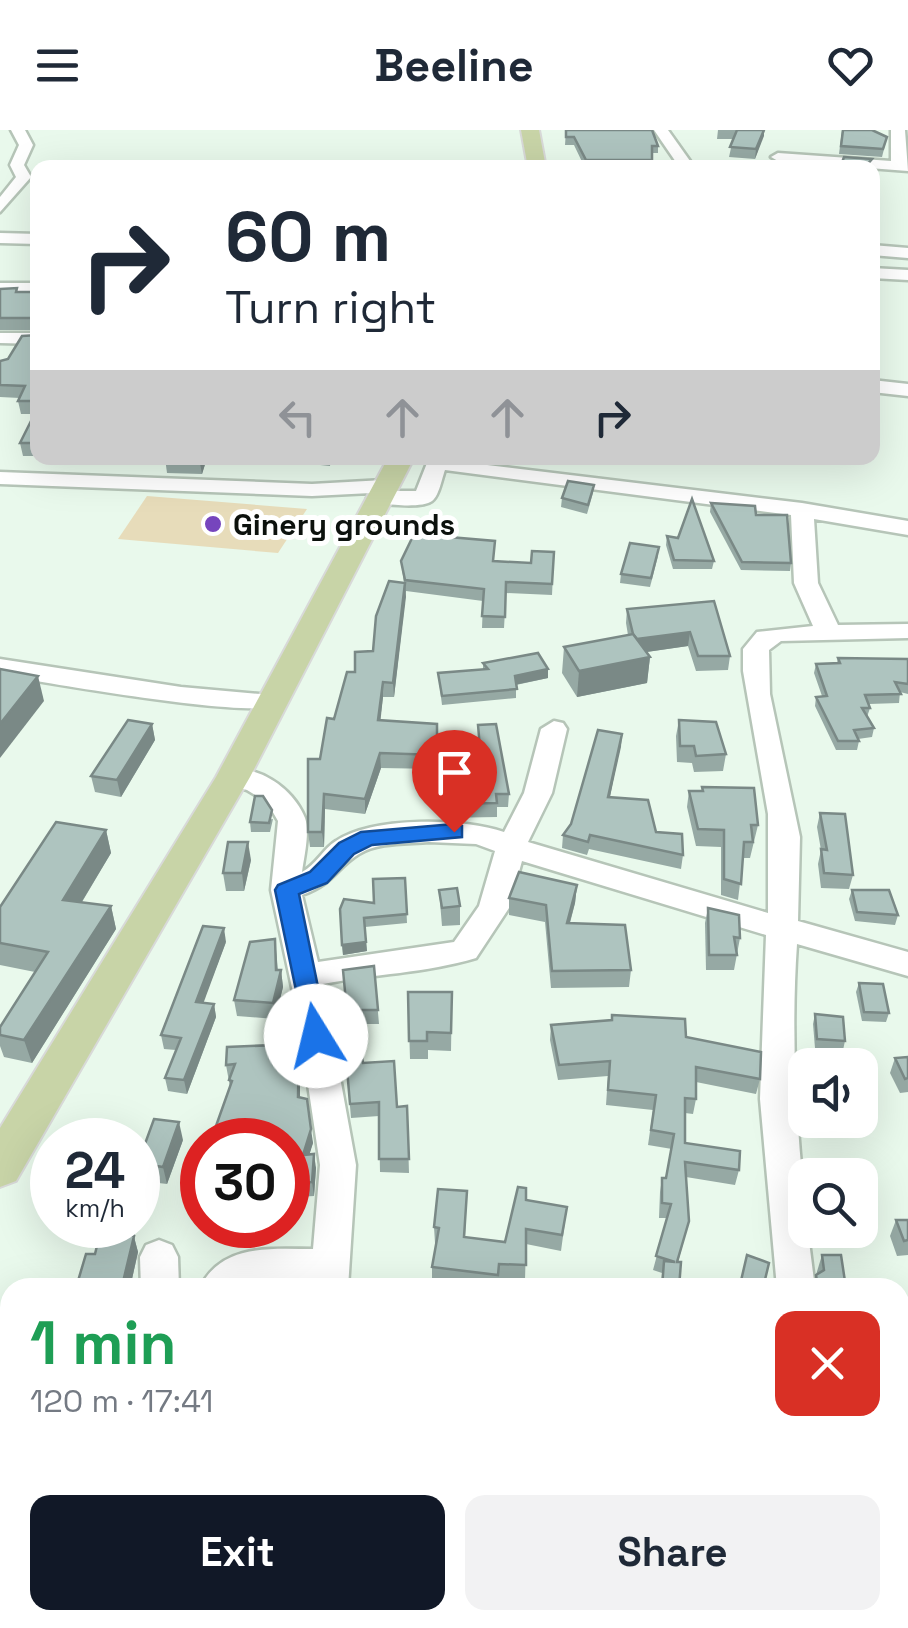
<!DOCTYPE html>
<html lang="en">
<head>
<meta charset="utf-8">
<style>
	:root { --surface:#fff; --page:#f2f2f3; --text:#1f2937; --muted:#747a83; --accent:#111827 }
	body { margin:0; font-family:"Space Grotesk",sans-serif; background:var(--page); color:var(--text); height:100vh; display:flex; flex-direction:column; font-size:38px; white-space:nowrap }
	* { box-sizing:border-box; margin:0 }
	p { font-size:32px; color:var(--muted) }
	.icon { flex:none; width:55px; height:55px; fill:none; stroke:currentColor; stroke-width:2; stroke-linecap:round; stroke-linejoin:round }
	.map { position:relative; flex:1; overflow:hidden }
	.details { position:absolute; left:0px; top:1148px; width:910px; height:352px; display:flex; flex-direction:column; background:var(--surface); border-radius:30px 30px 0 0; box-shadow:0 10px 40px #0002 }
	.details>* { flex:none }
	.top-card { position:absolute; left:30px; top:30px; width:850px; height:305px; border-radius:20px; box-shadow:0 10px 40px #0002; background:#fff; color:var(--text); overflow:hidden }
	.fabs { position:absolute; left:788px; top:918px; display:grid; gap:20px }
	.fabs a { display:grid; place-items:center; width:90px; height:90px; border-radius:20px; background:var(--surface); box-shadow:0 10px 40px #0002; font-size:50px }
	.speed { position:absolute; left:30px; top:988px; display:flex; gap:20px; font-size:50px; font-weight:700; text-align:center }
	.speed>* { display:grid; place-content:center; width:130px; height:130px; border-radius:50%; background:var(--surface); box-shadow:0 10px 40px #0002; line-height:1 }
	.speed small { font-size:25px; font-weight:400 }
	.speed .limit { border:15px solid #d22; background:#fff; color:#111 }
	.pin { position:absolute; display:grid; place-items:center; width:85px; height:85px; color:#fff; margin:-102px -42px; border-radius:50% 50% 50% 0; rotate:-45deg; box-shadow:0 0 10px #0007 }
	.pin .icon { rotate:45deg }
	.me { position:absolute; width:110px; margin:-55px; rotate:351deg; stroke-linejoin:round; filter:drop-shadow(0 0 8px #0008) }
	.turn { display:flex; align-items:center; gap:35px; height:210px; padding:0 30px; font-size:45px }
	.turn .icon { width:130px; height:130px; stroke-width:2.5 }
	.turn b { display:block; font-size:70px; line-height:85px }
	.lanes { display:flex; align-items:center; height:95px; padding:0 30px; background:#0003; justify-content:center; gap:50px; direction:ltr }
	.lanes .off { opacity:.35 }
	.round { display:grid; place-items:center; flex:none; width:105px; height:105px; border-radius:20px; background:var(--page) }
	.overview { display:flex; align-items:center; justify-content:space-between; height:170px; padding:0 30px }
	h1 { font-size:60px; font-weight:600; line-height:75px; color:#1e9e55 }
	.cta { display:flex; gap:20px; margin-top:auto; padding:20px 30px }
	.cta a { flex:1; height:115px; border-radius:20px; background:var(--accent); color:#fff; font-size:40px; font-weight:600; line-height:115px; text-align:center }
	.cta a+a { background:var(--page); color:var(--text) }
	header { display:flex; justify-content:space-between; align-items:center; height:130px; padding:0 30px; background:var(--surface); font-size:45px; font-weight:600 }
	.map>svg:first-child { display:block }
	.green { fill:#e7dcba }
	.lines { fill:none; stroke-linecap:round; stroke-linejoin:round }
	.minor-casing { stroke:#b6c5b8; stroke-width:5 }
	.major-casing { stroke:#d8d9d8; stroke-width:4 }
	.minor { fill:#fff; fill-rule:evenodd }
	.major { fill:#c8d4a7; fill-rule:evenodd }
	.wall { fill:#96a9a4 }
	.shaded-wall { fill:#7a8986 }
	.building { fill:#aec4bf; stroke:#7a8986; stroke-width:2.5 }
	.route { fill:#1a73e8; stroke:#114b97; stroke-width:2.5 }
	.poi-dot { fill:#7645bd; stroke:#fff; stroke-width:4 }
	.labels { text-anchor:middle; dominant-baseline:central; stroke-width:10; stroke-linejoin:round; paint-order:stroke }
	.far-poi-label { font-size:30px; font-weight:bold; fill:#0c110d; stroke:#fff; text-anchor:start }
</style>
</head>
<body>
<header><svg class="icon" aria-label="menu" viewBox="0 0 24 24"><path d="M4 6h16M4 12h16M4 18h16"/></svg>Beeline<svg class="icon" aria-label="heart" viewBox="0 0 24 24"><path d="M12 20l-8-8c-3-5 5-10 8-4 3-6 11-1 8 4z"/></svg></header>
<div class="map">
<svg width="908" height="1498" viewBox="0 0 908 1498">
	<rect width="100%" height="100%" fill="#e9f9ec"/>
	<polygon class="green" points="147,366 307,379 278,423 118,409"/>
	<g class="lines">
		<g class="minor-casing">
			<g id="minor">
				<polygon points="11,0 25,0 33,15 24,35 31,47 0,82 0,67 16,47 10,35 19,15"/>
				<polygon points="654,0 668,0 695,38 680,38"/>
				<polygon points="891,0 905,0 908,41 778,31 771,27 778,23 891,31"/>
				<polygon points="0,103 38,104 38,114 0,113"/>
				<polygon points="872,115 908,118 908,128 872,125"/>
				<polygon points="872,138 908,140 908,150 872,148"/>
				<rect x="0" y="153" width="38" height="10"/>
				<polygon points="0,203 38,203 38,214 0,213"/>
				<polygon points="872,250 908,254 908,266 872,262"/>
				<path d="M429 328 802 373 908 391V405L814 389 818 453 838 495 908 494V508L781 511 769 520 770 564 800 707 798 791 908 822V846L797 814C789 930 800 1046 815 1158H777L760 969 766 805 522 731 509 778 476 828C426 843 374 844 323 854L356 1035 348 1158H310V1153L200 1158C221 1113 271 1119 313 1119L320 1035 297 881 271 760 278 691 267 672 247 660 223 653 219 647 223 641C256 632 293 658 305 688 310 702 304 727 302 742 316 735 323 719 336 711 373 686 464 688 504 702L524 663 541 599 554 591 563 593 567 599 552 663 528 712 768 783V684L743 541V519L757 502 813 496 794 453 791 385 445 340C442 348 439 366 432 371 422 379 375 375 367 368L371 363 312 366 0 354V342L312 354 384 350 395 356 389 361H416ZM429 712 476 714 495 721 479 776 454 812 318 832 302 765C335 753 335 739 359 724 378 712 407 714 429 712Z"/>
				<path d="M0 529 181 557 271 565 284 573C268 593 39 551 0 545Z"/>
				<polygon points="159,1110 172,1115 178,1127 179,1158 141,1158 140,1127 146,1115"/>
				<polygon points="175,1490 222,1490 219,1498 172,1498"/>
				<polygon points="344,1490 405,1490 408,1498 347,1498"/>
				<rect x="816" y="1490" width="46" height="8"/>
			</g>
		</g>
		<g class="major-casing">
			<g id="major">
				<polygon points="521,0 539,0 546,38 528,38"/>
				<polygon points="388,328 414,328 250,647 16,1051 0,1057 0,998 216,647"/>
			</g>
		</g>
		<use href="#minor" class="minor"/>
		<use href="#major" class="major"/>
	</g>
	<g class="wall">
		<polygon points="566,0 658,16 658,23 652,23 652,38 585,38 574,15 565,15"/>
		<polygon points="718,0 765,0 755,29 729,27 733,9 717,9"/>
		<polygon points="842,0 887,7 882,27 839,24"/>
		<polygon points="0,159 18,162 38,162 38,200 0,200"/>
		<polygon points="38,205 38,326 23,326 20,313 34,284 21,284 18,271 20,268 0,267 0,231 8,229"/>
		<polygon points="165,328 207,328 202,344 167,343"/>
		<polygon points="291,328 331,328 330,336 291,332"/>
		<polygon points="594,355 593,363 587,384 561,377 562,368"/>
		<polygon points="711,373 756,385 791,433 790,441 741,440 710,382"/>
		<polygon points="667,406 678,408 714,431 712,439 673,439 666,415"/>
		<polygon points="554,422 552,465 506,463 504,498 482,498 483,471 406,461 394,567 383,567 380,590 437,594 437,639 381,638 365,684 325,679 324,717 310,717 308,702 320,629 334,589 373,521 404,453 401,431 531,433"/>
		<polygon points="658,426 650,457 620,453 621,444"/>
		<polygon points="714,471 730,526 728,540 696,541 688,516 646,522 650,527 647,553 577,567 562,543 564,517 628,505 626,493 627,479"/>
		<polygon points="838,528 908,529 908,564 900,562 899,573 869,574 870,578 867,587 874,598 872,607 858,609 859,611 857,620 836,620 815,576 816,567 822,566 814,543 816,534 837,533"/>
		<polygon points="483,533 548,548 516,555 516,568 442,575 438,543 483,540"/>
		<polygon points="679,590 726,624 723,641 694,642 692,633 677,632 676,606"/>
		<polygon points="152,594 155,610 121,667 95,662 91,646"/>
		<polygon points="478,595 509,664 508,677 497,677 497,687 440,688 438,618 479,618"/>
		<polygon points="622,604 610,667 683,725 681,739 589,719 587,725 562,718 563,705 571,694"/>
		<polygon points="702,657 758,695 750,728 743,728 738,770 721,765 721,717 696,716 687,677 689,661 702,661"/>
		<polygon points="820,683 853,745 849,759 821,758 818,734 821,720 817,697"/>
		<polygon points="273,689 270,702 251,702 250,692"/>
		<polygon points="106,700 111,723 82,772 111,776 116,799 32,933 4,927 0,916 0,897 35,842 0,835 0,777"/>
		<polygon points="251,730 244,761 226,761 223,743"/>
		<polygon points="405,748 407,793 365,797 367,821 343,825 340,779 374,773"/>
		<polygon points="577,755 575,773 570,793 631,840 629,857 551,858 545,792 509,785 509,768"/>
		<polygon points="439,760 460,776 460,795 442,796"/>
		<polygon points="852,760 898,785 895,795 855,791 849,769"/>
		<polygon points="708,778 740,808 734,840 706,840 705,793"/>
		<polygon points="275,809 278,840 281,840 283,857 275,889 237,886 234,870"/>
		<polygon points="226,812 203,872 214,874 216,887 187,964 168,961 165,948 176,920 164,919 161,905"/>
		<polygon points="374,836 379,894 357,894 363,933 397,977 407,976 409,1043 380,1042 379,986 351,988 345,917 339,918 332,874 346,872"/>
		<polygon points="859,853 889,883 886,892 862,891 856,862"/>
		<polygon points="408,862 452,862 451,921 428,920 428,929 410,929"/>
		<polygon points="815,884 845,911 843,920 815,918 813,894"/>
		<polygon points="551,895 686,907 760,949 756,964 696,952 696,969 693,984 685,983 685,1013 739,1040 735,1055 686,1047 689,1091 678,1132 679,1158 661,1158 662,1143 653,1140 667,1088 659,1088 660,1062 662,1048 666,1048 672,1019 648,1015 653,980 606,975 608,946 558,950 550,910"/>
		<polygon points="299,914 300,928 300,967 313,1013 309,1024 316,1038 314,1066 296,1067 292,1078 288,1077 288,1010 211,1010 230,957 226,935"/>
		<polygon points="908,927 908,962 900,963 890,943 895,928"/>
		<polygon points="183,1010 167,1054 142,1051 138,1034"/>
		<polygon points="202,1034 202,1066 200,1065 197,1051"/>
		<polygon points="467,1061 465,1107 505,1112 526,1070 567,1077 561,1121 526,1114 525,1150 498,1149 497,1158 474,1158 432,1152 432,1137 436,1113 435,1113 434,1097"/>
		<polygon points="896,1090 908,1090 908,1125 897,1126 890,1106"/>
		<polygon points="102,1095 137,1095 134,1107 138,1122 130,1158 81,1158 78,1151 95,1124"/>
		<polygon points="822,1125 846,1158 812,1158"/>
		<polygon points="10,1213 10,1291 0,1288 0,1229"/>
		<polygon points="613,1490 646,1490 647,1498 614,1498"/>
	</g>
	<g class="shaded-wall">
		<polygon points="764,0 764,6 755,29 756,19"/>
		<polygon points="199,328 207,328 202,344"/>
		<polygon points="405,453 406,467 394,567 393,553"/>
		<polygon points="690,502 688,516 633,524 634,510"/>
		<polygon points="650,527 647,553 577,567 579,541"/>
		<polygon points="548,539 548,548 514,555 515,546"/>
		<polygon points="38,546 44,571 0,628 0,594"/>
		<polygon points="383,552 383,567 379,604 378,590"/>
		<polygon points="152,594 155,610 121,667 117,650"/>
		<polygon points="622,604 621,617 607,680 608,667"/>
		<polygon points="380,623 381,638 365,684 365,669"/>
		<polygon points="324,664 325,679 324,717 322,702"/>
		<polygon points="106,700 111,723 69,793 63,770"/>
		<polygon points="248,712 251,730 244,761 242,743"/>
		<polygon points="577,755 575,773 565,810 567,793"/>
		<polygon points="111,776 116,799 32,933 24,910"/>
		<polygon points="224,798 226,812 199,885 196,872"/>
		<polygon points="275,809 278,851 281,840 283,857 275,889 273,873 276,840"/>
		<polygon points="366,812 367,821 343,825 342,815"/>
		<polygon points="214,874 216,887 187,964 184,950"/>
		<polygon points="299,914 300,928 300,981 298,967"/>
		<polygon points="179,992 183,1010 167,1054 163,1037"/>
		<polygon points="238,997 240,1010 233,1010"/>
		<polygon points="311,999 313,1013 305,1039 303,1025"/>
		<polygon points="314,1024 316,1038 314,1066 312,1052"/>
		<polygon points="294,1053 296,1067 292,1078 290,1064"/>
		<polygon points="129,1095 137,1095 134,1107 138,1122 130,1158 125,1158 123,1152"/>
		<polygon points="296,1490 304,1490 301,1498 294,1498"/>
	</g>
	<g class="building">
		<polygon points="566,0 652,0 658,16 652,16 652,30 586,30 574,7 566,7"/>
		<polygon points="737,0 764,0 756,19 730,17"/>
		<polygon points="843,0 872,0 887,7 883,19 841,16"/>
		<polygon points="844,27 872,29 864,38 840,38"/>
		<polygon points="17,158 16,162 38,162 38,188 0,188 0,159"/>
		<polygon points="38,205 38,271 18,271 25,256 0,255 0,231 8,229 22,206"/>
		<polygon points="38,277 38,313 20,313"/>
		<polygon points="568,351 594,355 588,375 562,368"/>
		<polygon points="692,369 714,431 674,430 667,406 678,408"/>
		<polygon points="711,373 755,376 756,385 787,385 791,433 742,432"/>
		<polygon points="414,404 495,411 493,431 531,433 532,421 554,422 552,454 506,452 505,487 482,486 484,459 405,450 401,431"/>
		<polygon points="630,413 659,417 651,448 621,444"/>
		<polygon points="389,451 405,453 393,553 383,552 378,590 437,594 437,625 380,623 365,669 324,664 322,702 308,702 308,629 320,629 327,588 334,589 347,542 355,542 355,522 373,521 376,486"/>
		<polygon points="714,471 730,526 698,526 690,502 637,509 633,504 627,479"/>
		<polygon points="633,504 650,527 579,541 564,517"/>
		<polygon points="538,523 548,539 515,546 517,559 442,566 438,543 488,539 483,533"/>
		<polygon points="838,528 908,529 908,554 895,552 901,564 865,565 870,578 862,578 874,598 854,600 859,611 838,611 816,567 827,566 816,534 840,533"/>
		<polygon points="0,539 38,546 0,594"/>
		<polygon points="128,590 152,594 117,650 91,646"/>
		<polygon points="679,590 716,592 726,624 696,626 694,616 680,616"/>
		<polygon points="496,594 509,664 496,664 497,673 440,674 438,618 480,618 478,595"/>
		<polygon points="598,600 622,604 608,667 648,670 656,702 682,704 683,725 590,705 588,712 563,705 571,694"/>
		<polygon points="702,657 754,658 758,695 751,695 753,712 744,712 741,754 724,749 724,700 698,699 689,661 703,661"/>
		<polygon points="255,666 263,666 272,680 269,693 250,692"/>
		<polygon points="820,683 845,684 853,745 824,743 821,719 827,720"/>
		<polygon points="56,692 106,700 63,770 111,776 24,910 0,905 0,897 48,822 0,813 0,777"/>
		<polygon points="228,712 248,712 242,743 223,743"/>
		<polygon points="519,742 577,755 567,793 625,795 631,840 552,841 546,775 509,768"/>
		<polygon points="405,748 407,784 364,788 366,812 342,815 340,779 344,769 374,773 373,749"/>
		<polygon points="457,758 460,776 442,778 439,760"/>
		<polygon points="852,760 889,760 898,785 857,782"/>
		<polygon points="708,778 739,785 740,808 734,807 737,825 709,825"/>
		<polygon points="203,796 224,798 196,872 214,874 184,950 165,948 181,908 161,905"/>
		<polygon points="275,809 276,840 281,840 273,873 234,870 250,812"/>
		<polygon points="374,836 378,880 354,880 363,933 394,931 397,977 407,976 409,1029 379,1029 379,972 350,974 344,903 337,904 332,874 346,872 343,840"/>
		<polygon points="859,853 883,854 889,883 864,882"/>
		<polygon points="408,862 452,862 451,903 427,902 427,911 409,911"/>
		<polygon points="815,884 843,887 845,911 817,909"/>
		<polygon points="612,885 685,889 686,907 761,922 760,949 696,937 696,969 685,968 685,1013 740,1021 739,1040 685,1032 689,1091 677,1132 681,1132 679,1158 662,1158 664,1131 675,1132 656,1126 671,1074 662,1073 662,1048 666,1048 674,1004 651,1000 656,965 608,960 610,931 559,935 551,895 612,890"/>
		<polygon points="295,890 298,914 284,915 283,891"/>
		<polygon points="299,914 298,967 307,969 311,999 303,1025 314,1024 312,1052 294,1053 290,1064 288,1063 287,1005 238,997 233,1010 211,1010 232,951 229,950 235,934 226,935 227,917"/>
		<polygon points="908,927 908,948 905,949 895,928"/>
		<polygon points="154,989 179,992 163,1037 138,1033"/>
		<polygon points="202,1034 202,1052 197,1051"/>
		<polygon points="518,1057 526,1058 526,1070 567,1077 562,1105 526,1099 526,1135 499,1134 498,1145 432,1137 439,1098 434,1097 438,1059 467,1061 464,1107 505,1112"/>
		<polygon points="896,1090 908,1090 908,1110 904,1111"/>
		<polygon points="102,1095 129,1095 127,1105 134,1106 123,1152 78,1151 86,1124 95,1124"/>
		<polygon points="747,1125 769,1133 763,1158 748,1158 740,1155"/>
		<polygon points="822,1125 841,1125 846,1158 818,1158 816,1145 824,1140"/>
		<polygon points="10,1213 10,1271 0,1268 0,1229"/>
		<polygon points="10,1362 10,1376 3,1374"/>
		<polygon points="0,1476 10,1478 10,1490 67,1490 75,1492 72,1498 0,1498"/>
		<polygon points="242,1490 296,1490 294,1498 239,1498"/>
		<polygon points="618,1490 646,1490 647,1498 619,1498"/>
	</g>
	<polygon class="route" points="454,694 462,696 462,707 372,715 354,724 327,753 299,764 328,906 324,913 307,913 275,760 278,755 310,742 339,713 361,702"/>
	<circle class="poi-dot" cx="213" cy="394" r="10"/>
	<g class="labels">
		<g class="far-poi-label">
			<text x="233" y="394">Ginery grounds</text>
		</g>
	</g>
</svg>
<div class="fabs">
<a><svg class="icon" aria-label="sound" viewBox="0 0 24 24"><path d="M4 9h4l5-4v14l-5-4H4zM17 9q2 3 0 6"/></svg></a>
<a><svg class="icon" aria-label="search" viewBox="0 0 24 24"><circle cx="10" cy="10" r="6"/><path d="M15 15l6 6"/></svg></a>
</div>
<div class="speed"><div>24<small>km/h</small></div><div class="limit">30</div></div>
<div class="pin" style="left:454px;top:702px;background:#d93025"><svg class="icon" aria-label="arrive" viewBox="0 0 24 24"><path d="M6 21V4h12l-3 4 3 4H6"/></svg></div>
<svg class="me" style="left:316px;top:906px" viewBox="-20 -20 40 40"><circle r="19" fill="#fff"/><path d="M0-13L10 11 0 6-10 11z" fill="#1a73e8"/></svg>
<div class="top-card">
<div class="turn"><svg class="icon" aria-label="right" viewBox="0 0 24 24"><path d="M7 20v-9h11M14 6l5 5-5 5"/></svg><div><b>60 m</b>Turn right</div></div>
<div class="lanes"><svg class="icon off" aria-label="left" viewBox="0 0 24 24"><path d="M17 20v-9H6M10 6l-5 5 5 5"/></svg><svg class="icon off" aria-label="ahead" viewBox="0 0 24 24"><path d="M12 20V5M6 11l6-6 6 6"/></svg><svg class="icon off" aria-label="ahead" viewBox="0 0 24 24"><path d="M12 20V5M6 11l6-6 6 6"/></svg><svg class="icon" aria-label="right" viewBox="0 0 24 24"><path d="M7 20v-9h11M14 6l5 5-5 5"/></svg></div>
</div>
<section class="details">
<div class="overview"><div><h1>1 min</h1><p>120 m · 17:41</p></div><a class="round" style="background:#d93025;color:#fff"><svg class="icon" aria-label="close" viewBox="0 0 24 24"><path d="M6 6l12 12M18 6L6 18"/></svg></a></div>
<div class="cta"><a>Exit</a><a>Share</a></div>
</section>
</div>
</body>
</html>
